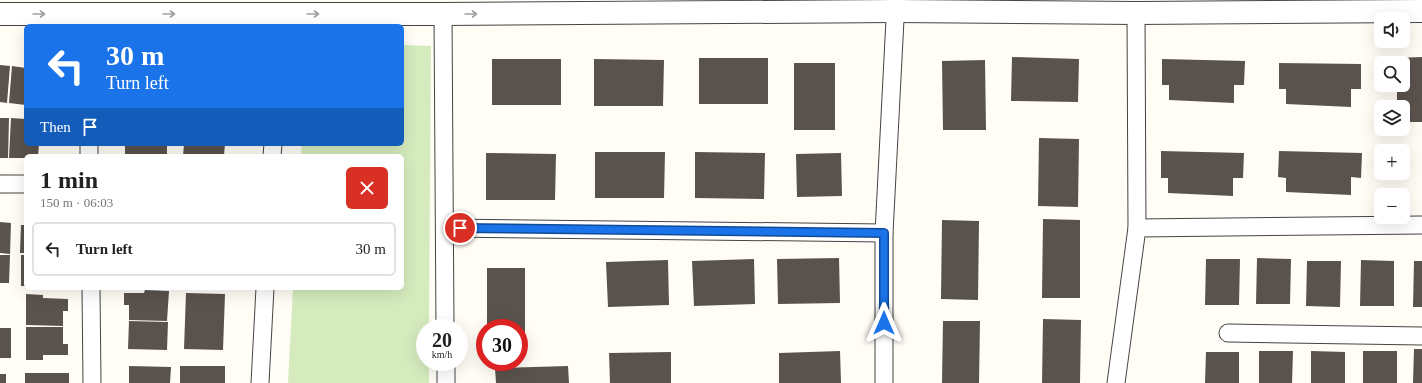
<!DOCTYPE html>
<html lang="en">
<head>
<meta charset="utf-8">
<style>
	:root { --surface:#fff; --page:#f6f6f6; --text:#222; --muted:#767676; --line:#e0e0e0 }
	body { margin:0; font-family:"Times New Roman",serif; background:var(--page); color:var(--text); height:100vh; display:flex; flex-direction:column; font-size:15px; white-space:nowrap }
	* { box-sizing:border-box; margin:0 }
	p { font-size:13px; color:var(--muted) }
	.icon { flex:none; width:22px; height:22px; fill:none; stroke:currentColor; stroke-width:2; stroke-linecap:round; stroke-linejoin:round }
	.map { position:relative; flex:1; overflow:hidden }
	.side { position:absolute; left:24px; top:154px; width:380px; height:136px; display:flex; flex-direction:column; background:var(--surface); border-radius:6px; box-shadow:0 4px 16px #0002 }
	.side>* { flex:none }
	.guide { position:absolute; left:24px; top:24px; width:380px; height:122px; border-radius:6px; box-shadow:0 4px 16px #0002; background:#1a73e8; color:#fff; overflow:hidden }
	.fabs { position:absolute; left:1374px; top:12px; display:grid; gap:8px }
	.fabs a { display:grid; place-items:center; width:36px; height:36px; border-radius:6px; background:var(--surface); box-shadow:0 4px 16px #0002; font-size:20px }
	.speed { position:absolute; left:416px; top:319px; display:flex; gap:8px; font-size:20px; font-weight:700; text-align:center }
	.speed>* { display:grid; place-content:center; width:52px; height:52px; border-radius:50%; background:var(--surface); box-shadow:0 4px 16px #0002; line-height:1 }
	.speed small { font-size:10px; font-weight:400 }
	.speed .limit { border:6px solid #d22; background:#fff; color:#111 }
	.pin { position:absolute; display:grid; place-items:center; width:34px; height:34px; color:#fff; margin:-17px; border:2px solid #fff; border-radius:50%; box-shadow:0 1px 4px #0007 }
	.me { position:absolute; width:44px; margin:-22px; rotate:0deg; stroke-linejoin:round; filter:drop-shadow(0 0 3px #0008) }
	.turn { display:flex; align-items:center; gap:14px; height:84px; padding:0 16px; font-size:18px }
	.turn .icon { width:52px; height:52px; stroke-width:2.5 }
	.turn b { display:block; font-size:28px; line-height:34px }
	.then { display:flex; align-items:center; height:38px; padding:0 16px; background:#0003; gap:8px; font-size:15px }
	.round { display:grid; place-items:center; flex:none; width:42px; height:42px; border-radius:6px; background:var(--page) }
	.overview { display:flex; align-items:center; justify-content:space-between; height:68px; padding:0 16px }
	h1 { font-size:24px; font-weight:600; line-height:30px }
	ul { padding:0; list-style:none }
	li { display:flex; align-items:center; gap:12px; height:54px; margin:0 8px 6px; padding:0 8px; border:2px solid var(--line); border-radius:6px }
	li div { flex:1 }
	li b { display:block; font-size:15px }
	li em { font-style:normal }
	.map>svg:first-child { display:block }
	.green { fill:#d5ebbd }
	.building { fill:#5a524d }
	.lines { fill:none; stroke-linecap:round; stroke-linejoin:round }
	.minor-casing { stroke:#444; stroke-width:19 }
	.tertiary-casing { stroke:#444; stroke-width:24 }
	.minor { stroke:#fff; stroke-width:17 }
	.tertiary { stroke:#fff; stroke-width:22 }
	.oneway { stroke:#a0a0a0 }
	.route-casing { stroke:#114b97; stroke-width:10 }
	.route { stroke:#1a73e8; stroke-width:7 }
</style>
</head>
<body>
<div class="map">
<svg width="1422" height="383" viewBox="0 0 1422 383">
	<rect width="100%" height="100%" fill="#fffdf5"/>
	<polygon class="green" points="402,45 431,46 429,328 425,328 425,362 429,362 429,383 288,383 293,288 402,288 402,156 301,156 302,144 402,144"/>
	<g class="building">
		<polygon points="1012,57 1079,59 1078,102 1011,101"/>
		<polygon points="1422,57 1422,122 1403,122 1403,107 1397,107 1397,85 1403,85 1403,63 1397,63 1396,58"/>
		<rect x="699" y="58" width="69" height="46"/>
		<rect x="492" y="59" width="69" height="46"/>
		<polygon points="594,59 664,60 663,106 594,106"/>
		<polygon points="1162,59 1245,61 1244,85 1234,85 1234,103 1169,100 1169,85 1162,85"/>
		<polygon points="985,60 986,130 943,130 942,61"/>
		<rect x="794" y="63" width="41" height="67"/>
		<polygon points="1279,63 1361,64 1361,89 1351,89 1351,107 1286,104 1286,89 1279,89"/>
		<polygon points="0,65 10,66 7,103 0,102"/>
		<polygon points="12,66 26,68 26,105 9,103"/>
		<polygon points="0,118 9,118 8,158 0,158"/>
		<polygon points="11,118 26,119 26,144 39,144 38,156 26,156 26,158 9,158"/>
		<polygon points="1039,138 1079,139 1078,207 1038,206"/>
		<rect x="125" y="144" width="42" height="12"/>
		<polygon points="184,144 225,144 224,155 183,156"/>
		<polygon points="1161,151 1244,153 1243,178 1233,178 1233,196 1168,193 1168,178 1161,178"/>
		<polygon points="1279,151 1362,153 1361,178 1351,177 1351,195 1286,192 1286,178 1278,177"/>
		<polygon points="595,152 665,152 664,198 595,198"/>
		<polygon points="695,152 765,153 764,199 695,198"/>
		<polygon points="486,153 556,154 555,200 486,200"/>
		<polygon points="841,153 842,196 797,197 796,154"/>
		<polygon points="1043,219 1080,220 1080,298 1042,298"/>
		<polygon points="942,220 979,221 978,300 941,299"/>
		<polygon points="0,222 11,223 10,254 0,253"/>
		<polygon points="21,225 26,225 26,253 20,253"/>
		<polygon points="0,255 10,255 9,283 0,283"/>
		<rect x="21" y="255" width="5" height="31"/>
		<polygon points="839,258 840,303 778,304 777,259"/>
		<polygon points="1257,258 1291,259 1290,304 1256,304"/>
		<polygon points="754,259 755,304 694,306 692,261"/>
		<polygon points="1206,259 1240,259 1239,305 1205,305"/>
		<polygon points="668,260 669,305 608,307 606,262"/>
		<polygon points="1361,260 1394,261 1394,306 1360,306"/>
		<polygon points="1307,261 1341,261 1340,307 1306,306"/>
		<polygon points="1414,261 1422,261 1422,307 1413,307"/>
		<polygon points="487,268 525,268 525,342 519,342 519,328 487,328"/>
		<polygon points="145,290 169,291 167,321 129,320 129,305 124,305 124,293 144,293"/>
		<polygon points="186,293 225,294 223,350 184,349"/>
		<polygon points="26,294 43,295 43,298 68,299 68,311 63,311 63,326 26,325"/>
		<polygon points="1043,319 1081,320 1080,383 1042,383"/>
		<polygon points="129,321 168,322 167,350 128,349"/>
		<polygon points="943,321 980,321 979,383 942,383"/>
		<polygon points="26,327 63,327 63,344 68,344 68,355 43,355 43,360 26,360"/>
		<rect x="0" y="328" width="11" height="30"/>
		<polygon points="1414,349 1422,349 1422,383 1413,383"/>
		<polygon points="840,351 841,383 779,383 779,353"/>
		<polygon points="1259,351 1293,351 1292,383 1259,383"/>
		<polygon points="1311,351 1345,352 1345,383 1311,383"/>
		<rect x="1363" y="351" width="34" height="32"/>
		<polygon points="671,352 671,383 610,383 609,353"/>
		<polygon points="1206,352 1239,352 1239,383 1205,383"/>
		<polygon points="129,366 171,367 170,383 129,383"/>
		<rect x="180" y="366" width="45" height="17"/>
		<polygon points="568,366 569,383 496,383 495,368"/>
		<rect x="25" y="373" width="44" height="10"/>
		<rect x="0" y="374" width="6" height="9"/>
	</g>
	<g class="lines">
		<g class="minor-casing">
			<g id="minor">
				<polyline points="443,14 445,328"/>
				<polyline points="89,144 89,156"/>
				<polyline points="272,156 273,144"/>
				<polyline points="0,184 26,184"/>
				<polyline points="445,228 884,233"/>
				<polyline points="1137,228 1422,225"/>
				<polyline points="91,288 92,383"/>
				<polyline points="1228,333 1422,336"/>
				<polyline points="446,362 446,383"/>
				<polyline points="260,383 265,288"/>
				<polyline points="884,383 884,233 896,0"/>
				<polyline points="1116,383 1137,228 1136,13"/>
			</g>
		</g>
		<g class="tertiary-casing">
			<polyline id="tertiary" points="0,14 443,14 896,11 1136,13 1422,11"/>
		</g>
		<use href="#minor" class="minor"/>
		<use href="#tertiary" class="tertiary"/>
	</g>
	<defs><path id="oneway-shaft" d="M-6 0H5M1.5-3L5.5 0L1.5 3" fill="none" stroke-width="1.6" stroke-linecap="round" stroke-linejoin="round"/></defs>
	<g class="oneway">
		<use href="#oneway-shaft" transform="translate(39 14)"/>
		<use href="#oneway-shaft" transform="translate(169 14)"/>
		<use href="#oneway-shaft" transform="translate(313 14)"/>
		<use href="#oneway-shaft" transform="translate(471 14)"/>
	</g>
	<g class="lines">
		<g class="route-casing">
			<polyline id="route" points="460,228 884,233 884,323"/>
		</g>
		<use href="#route" class="route"/>
	</g>
</svg>
<div class="fabs">
<a><svg class="icon" aria-label="sound" viewBox="0 0 24 24"><path d="M4 9h4l5-4v14l-5-4H4zM17 9q2 3 0 6"/></svg></a>
<a><svg class="icon" aria-label="search" viewBox="0 0 24 24"><circle cx="10" cy="10" r="6"/><path d="M15 15l6 6"/></svg></a>
<a><svg class="icon" aria-label="layers" viewBox="0 0 24 24"><path d="M12 4l9 5-9 5-9-5zM3 14l9 5 9-5"/></svg></a>
<a>+</a>
<a>−</a>
</div>
<div class="speed"><div>20<small>km/h</small></div><div class="limit">30</div></div>
<div class="pin" style="left:460px;top:228px;background:#d93025"><svg class="icon" aria-label="arrive" viewBox="0 0 24 24"><path d="M6 21V4h12l-3 4 3 4H6"/></svg></div>
<svg class="me" style="left:884px;top:323px" viewBox="-20 -20 40 40"><path d="M0-17L14 15 0 8-14 15z" fill="#1a73e8" stroke="#fff" stroke-width="4"/></svg>
<div class="guide">
<div class="turn"><svg class="icon" aria-label="left" viewBox="0 0 24 24"><path d="M17 20v-9H6M10 6l-5 5 5 5"/></svg><div><b>30 m</b>Turn left</div></div>
<div class="then">Then<svg class="icon" aria-label="arrive" viewBox="0 0 24 24"><path d="M6 21V4h12l-3 4 3 4H6"/></svg></div>
</div>
<section class="side">
<div class="overview"><div><h1>1 min</h1><p>150 m · 06:03</p></div><a class="round" style="background:#d93025;color:#fff"><svg class="icon" aria-label="close" viewBox="0 0 24 24"><path d="M6 6l12 12M18 6L6 18"/></svg></a></div>
<ul>
<li><svg class="icon" aria-label="left" viewBox="0 0 24 24"><path d="M17 20v-9H6M10 6l-5 5 5 5"/></svg><div><b>Turn left</b></div><em>30 m</em></li>
</ul>
</section>
</div>
</body>
</html>
